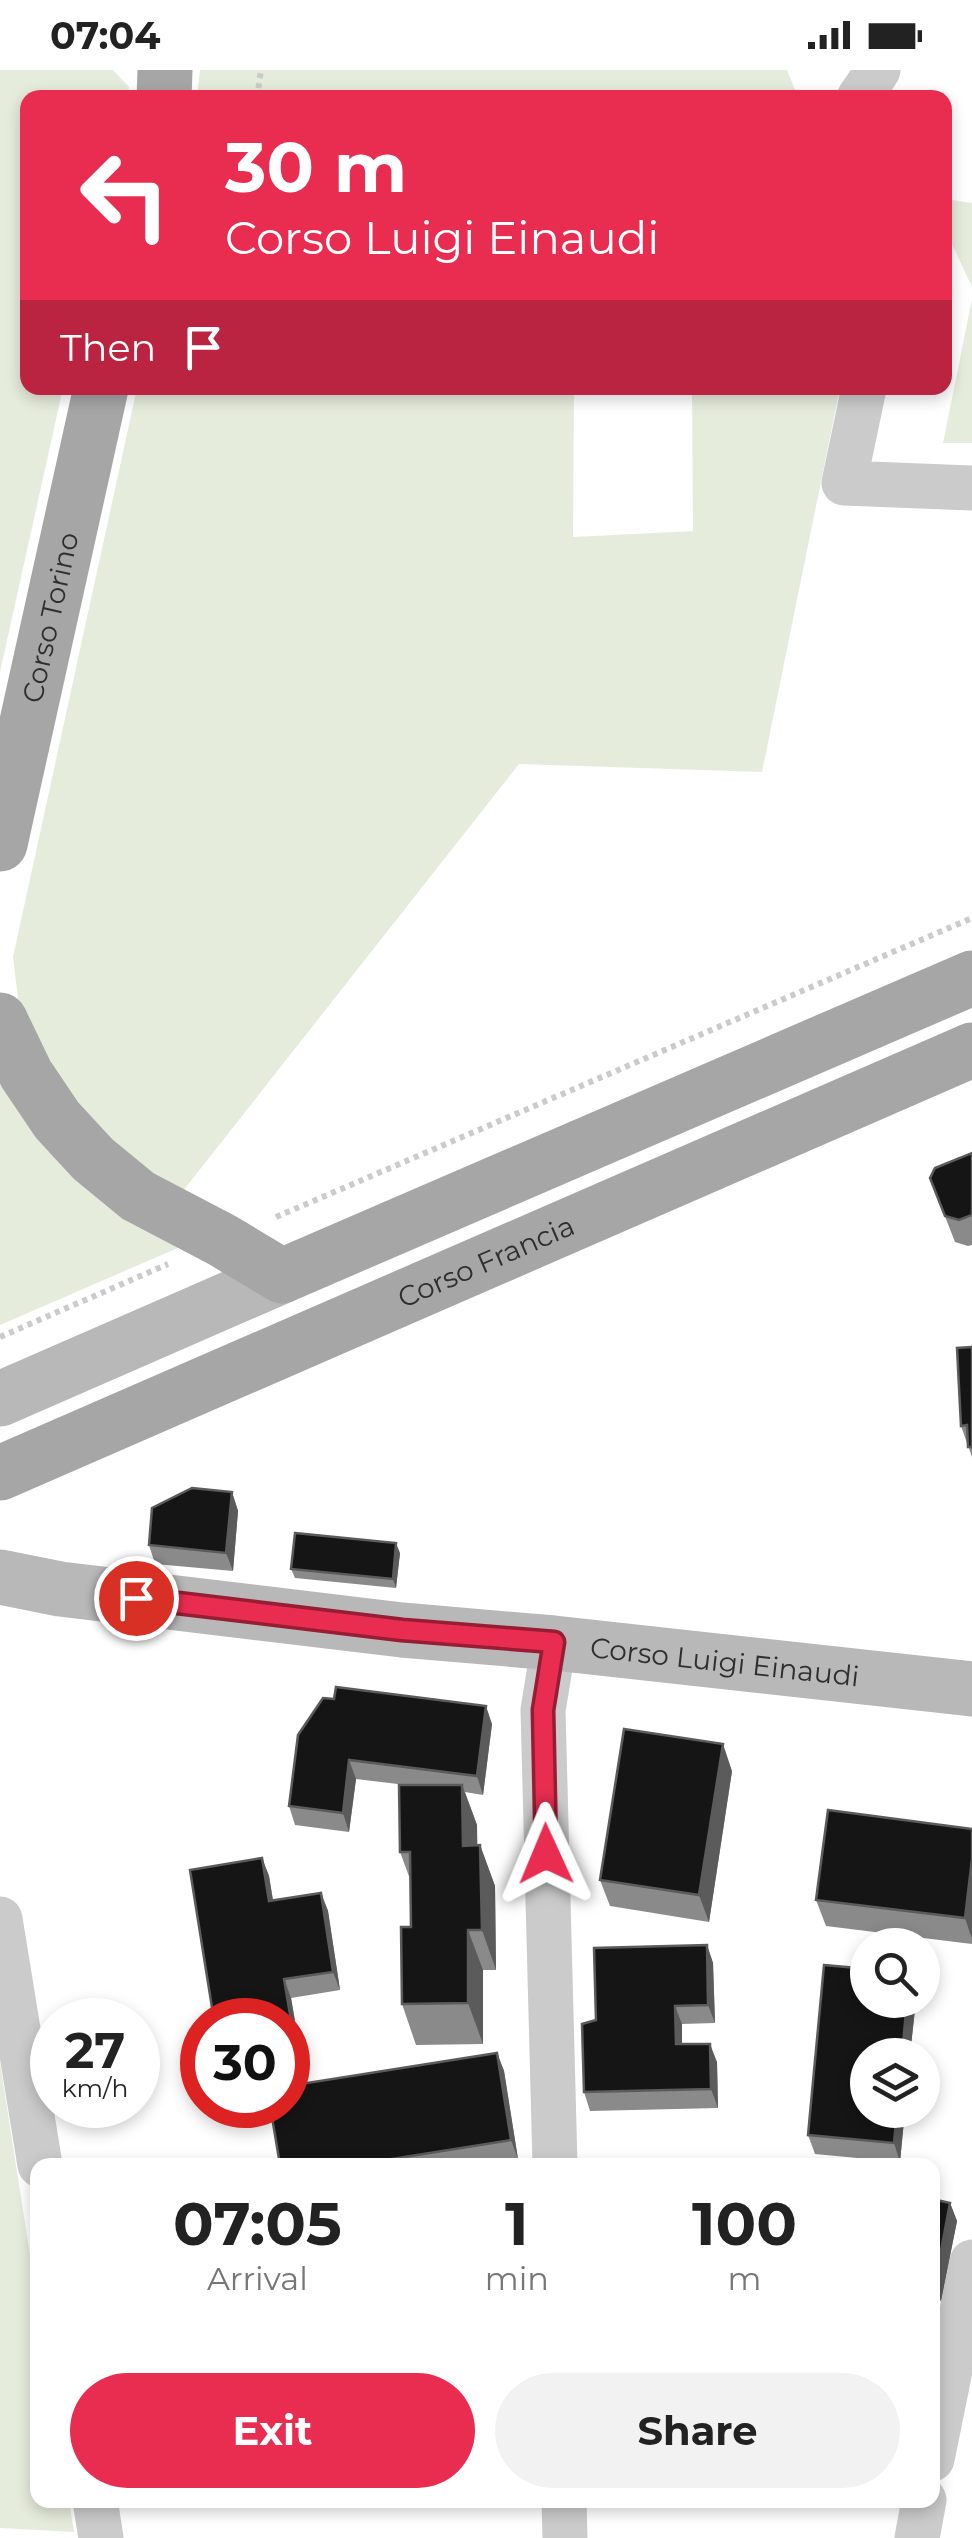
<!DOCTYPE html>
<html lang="en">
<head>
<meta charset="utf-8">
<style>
	:root { --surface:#fff; --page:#f2f2f2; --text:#222; --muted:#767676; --accent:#e92d50 }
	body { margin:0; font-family:Montserrat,sans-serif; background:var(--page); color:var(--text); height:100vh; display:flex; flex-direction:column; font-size:38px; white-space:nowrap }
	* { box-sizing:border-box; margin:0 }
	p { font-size:32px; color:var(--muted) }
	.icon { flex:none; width:55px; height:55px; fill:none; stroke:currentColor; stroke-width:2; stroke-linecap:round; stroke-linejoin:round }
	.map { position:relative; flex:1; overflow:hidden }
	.panel { position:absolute; left:30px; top:2088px; width:910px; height:350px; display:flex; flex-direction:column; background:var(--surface); border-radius:20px; box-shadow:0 5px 15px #0003 }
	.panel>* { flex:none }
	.hud { position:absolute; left:20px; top:20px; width:932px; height:305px; border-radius:20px; box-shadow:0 5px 15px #0003; background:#e92d50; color:#fff; overflow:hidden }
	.fabs { position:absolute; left:850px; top:1858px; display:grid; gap:20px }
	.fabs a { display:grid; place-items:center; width:90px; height:90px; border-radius:50%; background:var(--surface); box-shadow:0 5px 15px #0003; font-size:50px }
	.speed { position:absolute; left:30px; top:1928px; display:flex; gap:20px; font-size:50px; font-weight:700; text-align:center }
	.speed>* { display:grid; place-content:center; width:130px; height:130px; border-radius:50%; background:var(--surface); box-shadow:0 5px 15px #0003; line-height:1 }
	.speed small { font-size:25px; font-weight:400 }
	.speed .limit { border:15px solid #d22; background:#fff; color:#111 }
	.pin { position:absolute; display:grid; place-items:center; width:85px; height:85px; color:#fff; margin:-42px; border:5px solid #fff; border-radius:50%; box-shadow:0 2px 10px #0007 }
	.me { position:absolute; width:110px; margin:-55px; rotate:359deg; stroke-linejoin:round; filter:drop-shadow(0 0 8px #0008) }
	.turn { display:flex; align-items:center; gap:35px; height:210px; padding:0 40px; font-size:45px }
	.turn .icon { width:130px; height:130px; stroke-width:2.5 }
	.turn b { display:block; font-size:70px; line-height:85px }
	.then { display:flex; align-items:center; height:95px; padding:0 40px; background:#0003; gap:20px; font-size:38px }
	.eta { display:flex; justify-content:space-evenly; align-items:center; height:170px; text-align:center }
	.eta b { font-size:60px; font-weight:700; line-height:70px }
	.cta { display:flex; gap:20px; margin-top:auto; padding:20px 40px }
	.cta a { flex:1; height:115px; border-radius:60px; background:var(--accent); color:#fff; font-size:40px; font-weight:700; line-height:115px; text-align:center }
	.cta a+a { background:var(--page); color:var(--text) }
	.status { display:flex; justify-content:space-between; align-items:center; height:70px; padding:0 50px; background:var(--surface); direction:ltr }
	.status svg { height:28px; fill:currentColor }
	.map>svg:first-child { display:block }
	.green { fill:#e6ecdc }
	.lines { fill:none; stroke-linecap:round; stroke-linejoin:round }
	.path { stroke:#cbcbcb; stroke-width:6; stroke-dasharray:5 5; stroke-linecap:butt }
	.minor { stroke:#cbcbcb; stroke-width:45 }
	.secondary { stroke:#b8b8b8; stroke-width:55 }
	.primary { stroke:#a6a6a6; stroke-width:55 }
	.wall { fill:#8a8a8a }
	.shaded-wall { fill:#5b5b5b }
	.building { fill:#151515; stroke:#5b5b5b; stroke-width:2.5 }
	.route-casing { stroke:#971d34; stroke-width:25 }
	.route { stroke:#e92d50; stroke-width:18 }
	.labels { text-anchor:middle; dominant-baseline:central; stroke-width:10; stroke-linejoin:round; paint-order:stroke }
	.street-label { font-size:28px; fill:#2e2e2e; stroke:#fff }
</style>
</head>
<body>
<div class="status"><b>07:04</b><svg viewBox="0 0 49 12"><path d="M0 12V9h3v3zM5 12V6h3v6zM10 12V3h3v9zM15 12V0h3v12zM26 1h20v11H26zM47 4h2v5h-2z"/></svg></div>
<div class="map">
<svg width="972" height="2468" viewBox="0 0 972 2468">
	<rect width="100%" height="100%" fill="#fff"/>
	<g class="green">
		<polygon points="0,0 113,0 129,17 127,27 28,28 28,318 63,318 0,602"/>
		<polygon points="200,0 787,0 798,27 197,27"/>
		<polygon points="945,129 972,133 972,217 945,159"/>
		<polygon points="972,229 972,373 943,373"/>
		<polygon points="137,318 574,318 573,467 693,461 692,318 840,318 762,702 519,694 179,1126 92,1056 36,973 18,928 13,887"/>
		<polygon points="0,975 194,1171 0,1255"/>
		<polygon points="0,1992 37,2230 38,2430 69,2430 74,2462 0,2458"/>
	</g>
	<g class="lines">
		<g class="path">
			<polyline points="257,28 261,0"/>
			<polyline points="276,1147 972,848"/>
			<polyline points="0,1267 168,1194"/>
		</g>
		<g class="minor">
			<polyline points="859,28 878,0"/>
			<polyline points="864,318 844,413 972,418"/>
			<polyline points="554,1573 543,1640 555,2095"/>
			<polyline points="0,1849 40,2095"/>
			<polyline points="932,2389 972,2192"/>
			<polyline points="95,2430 101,2468"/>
			<polyline points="564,2430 565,2468"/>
			<polyline points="917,2468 924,2430"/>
		</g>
		<g class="secondary">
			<polyline points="0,1329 282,1206"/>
			<path id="s1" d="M0 1507 60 1519 402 1560 554 1573 972 1619"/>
		</g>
		<g class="primary">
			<polyline points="164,28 165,0"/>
			<path id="s2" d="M0 774 101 318"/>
			<polyline points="0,950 26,1004 57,1050 93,1089 138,1126 222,1170 282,1206 972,908"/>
			<path id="s3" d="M0 1403 972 980"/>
		</g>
	</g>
	<g class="wall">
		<polygon points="972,1083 972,1175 968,1176 955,1172 930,1108"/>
		<polygon points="972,1277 972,1387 961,1356"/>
		<polygon points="232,1422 238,1441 233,1501 155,1494 149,1475"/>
		<polygon points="400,1483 396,1518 295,1508 291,1499"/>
		<polygon points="492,1654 483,1725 465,1722 477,1755 477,1776 480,1775 495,1816 496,1900 483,1900 483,1974 416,1975 402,1934 411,1857 410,1809 400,1782 406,1715 356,1709 349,1762 295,1755 289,1736 298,1665"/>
		<polygon points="732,1701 709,1852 610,1836 600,1810"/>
		<polygon points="972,1759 972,1874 826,1856 816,1830"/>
		<polygon points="262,1788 269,1806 273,1830 321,1823 328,1841 340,1920 291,1928 301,1986 288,1989 288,1950"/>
		<polygon points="707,1875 713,1893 715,1953 682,1954 682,1974 717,1992 718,2038 590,2041 584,2022 596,1950"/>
		<polygon points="824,1895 868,1899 868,1930 916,1930 910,1985 868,1985 868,2040 905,2040 900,2092 815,2084 808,2065"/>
		<polygon points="497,1983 504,2001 518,2089 480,2095 280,2095"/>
		<polygon points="932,2129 950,2133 957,2151 941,2231 932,2229"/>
	</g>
	<g class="shaded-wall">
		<polygon points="232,1422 238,1441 233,1501 226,1483"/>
		<polygon points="396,1473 400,1483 396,1518 393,1509"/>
		<polygon points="486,1636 492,1654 483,1725 477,1706"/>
		<polygon points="723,1674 732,1701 709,1852 699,1825"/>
		<polygon points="349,1690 356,1709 349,1762 343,1743"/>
		<polygon points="462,1715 477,1755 478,1816 463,1776"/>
		<polygon points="480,1775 495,1816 496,1900 482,1860"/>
		<polygon points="262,1788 269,1806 276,1850 269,1831"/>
		<polygon points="972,1789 972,1869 965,1848"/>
		<polygon points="321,1823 328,1841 340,1920 333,1902"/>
		<polygon points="468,1860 483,1900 483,1974 468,1933"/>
		<polygon points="707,1875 713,1893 715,1953 708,1935"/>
		<polygon points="284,1909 291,1928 301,1986 294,1968"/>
		<polygon points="907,1930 916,1930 910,1985 902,1985"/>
		<polygon points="675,1936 682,1954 682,1993 676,1974"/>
		<polygon points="710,1974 717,1992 718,2038 711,2019"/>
		<polygon points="497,1983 504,2001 518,2089 511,2070"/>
		<polygon points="897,2040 905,2040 900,2092 894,2073"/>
		<polygon points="950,2133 957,2151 941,2231 935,2212"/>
	</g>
	<g class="building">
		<polygon points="972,1083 972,1145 959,1150 945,1146 930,1108 935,1098"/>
		<polygon points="972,1277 972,1377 968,1377 967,1355 961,1356 957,1278"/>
		<polygon points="192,1418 232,1422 226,1483 149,1475 152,1438"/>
		<polygon points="295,1463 396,1473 393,1509 291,1499"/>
		<polygon points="336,1617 486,1636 477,1706 349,1690 343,1743 289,1736 298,1665 323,1628 334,1629"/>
		<polygon points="624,1659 723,1674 699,1825 600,1810"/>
		<polygon points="399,1715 462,1715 463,1776 480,1775 482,1860 468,1860 468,1933 402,1934 401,1857 411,1857 410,1782 400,1782"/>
		<polygon points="828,1740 972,1759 972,1789 965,1848 816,1830"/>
		<polygon points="262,1788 269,1831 321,1823 333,1902 284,1909 294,1968 288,1969 288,1950 214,1950 190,1800"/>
		<polygon points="707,1875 708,1935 675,1936 676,1974 710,1974 711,2019 584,2022 582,1954 596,1950 594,1878"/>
		<polygon points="824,1895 868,1899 868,1930 907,1930 902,1985 868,1985 868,2040 897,2040 894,2073 808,2065"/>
		<polygon points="497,1983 511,2070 354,2095 280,2095 270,2035 288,2035 288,2016"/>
		<polygon points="932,2129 950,2133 935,2212 932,2212"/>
	</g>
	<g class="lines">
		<g class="route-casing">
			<polyline id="route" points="136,1528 402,1560 554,1572 543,1640 546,1784"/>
		</g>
		<use href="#route" class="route"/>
	</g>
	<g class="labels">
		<g class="street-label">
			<text stroke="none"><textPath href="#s2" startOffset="232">Corso Torino</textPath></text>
			<text stroke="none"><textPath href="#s3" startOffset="530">Corso Francia</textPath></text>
			<text stroke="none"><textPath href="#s1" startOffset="730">Corso Luigi Einaudi</textPath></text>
		</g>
	</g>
</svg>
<div class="fabs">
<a><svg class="icon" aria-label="search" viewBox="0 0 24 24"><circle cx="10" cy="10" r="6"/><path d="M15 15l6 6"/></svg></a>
<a><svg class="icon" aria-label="layers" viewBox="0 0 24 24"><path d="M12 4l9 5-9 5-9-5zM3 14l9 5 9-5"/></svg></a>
</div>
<div class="speed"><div>27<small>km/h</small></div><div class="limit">30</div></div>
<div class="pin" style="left:136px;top:1528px;background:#d93025"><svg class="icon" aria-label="arrive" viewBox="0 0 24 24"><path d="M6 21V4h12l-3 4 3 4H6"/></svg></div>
<svg class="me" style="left:546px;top:1784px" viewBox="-20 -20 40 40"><path d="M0-17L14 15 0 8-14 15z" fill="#e92d50" stroke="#fff" stroke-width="4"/></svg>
<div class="hud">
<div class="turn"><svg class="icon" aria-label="left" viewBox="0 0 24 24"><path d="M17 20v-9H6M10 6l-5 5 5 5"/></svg><div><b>30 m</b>Corso Luigi Einaudi</div></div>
<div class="then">Then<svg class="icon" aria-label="arrive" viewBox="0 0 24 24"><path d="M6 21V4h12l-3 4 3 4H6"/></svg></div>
</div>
<section class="panel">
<div class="eta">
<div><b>07:05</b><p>Arrival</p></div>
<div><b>1</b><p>min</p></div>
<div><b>100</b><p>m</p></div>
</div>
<div class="cta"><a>Exit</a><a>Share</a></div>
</section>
</div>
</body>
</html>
